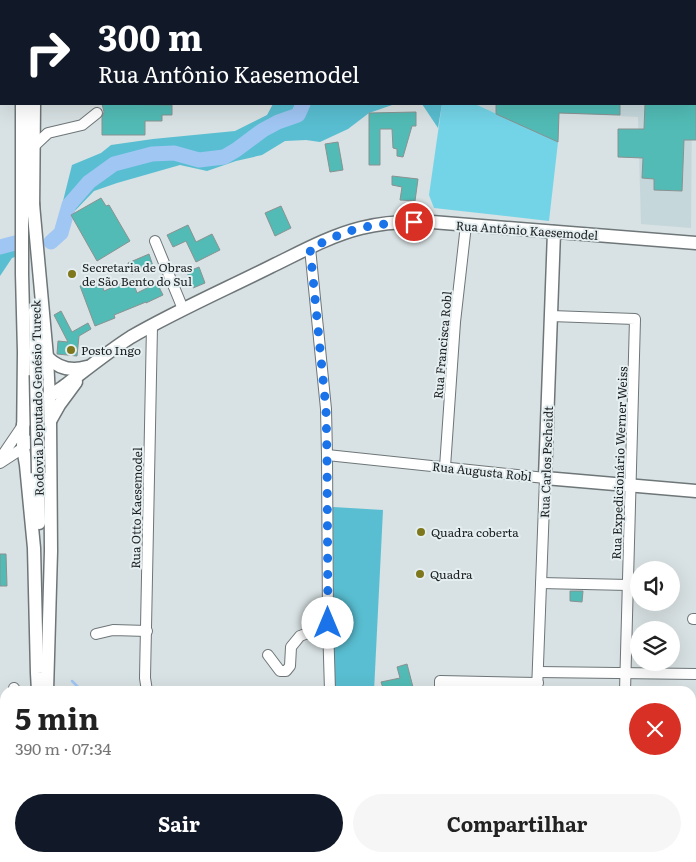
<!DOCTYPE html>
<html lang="pt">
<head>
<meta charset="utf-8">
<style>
	:root { --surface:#fff; --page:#f6f6f6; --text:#222; --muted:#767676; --accent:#111827 }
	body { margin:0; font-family:Literata,serif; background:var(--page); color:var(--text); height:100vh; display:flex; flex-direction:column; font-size:19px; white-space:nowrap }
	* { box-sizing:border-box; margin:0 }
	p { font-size:16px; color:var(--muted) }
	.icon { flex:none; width:28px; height:28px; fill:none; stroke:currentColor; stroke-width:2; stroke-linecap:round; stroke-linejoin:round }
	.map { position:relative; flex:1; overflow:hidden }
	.side { position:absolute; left:0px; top:686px; width:696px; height:176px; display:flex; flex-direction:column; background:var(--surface); border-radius:15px 15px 0 0; box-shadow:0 5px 20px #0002 }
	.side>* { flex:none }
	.guide { position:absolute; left:0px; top:0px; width:696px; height:105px; box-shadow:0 5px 20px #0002; background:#111827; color:#fff; overflow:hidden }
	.buttons { position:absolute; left:630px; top:561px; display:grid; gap:10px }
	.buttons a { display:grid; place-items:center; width:50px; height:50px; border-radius:50%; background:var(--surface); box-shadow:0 5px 20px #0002; font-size:25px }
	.pin { position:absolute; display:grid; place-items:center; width:42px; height:42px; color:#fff; margin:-21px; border:2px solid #fff; border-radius:50%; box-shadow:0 1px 5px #0007 }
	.me { position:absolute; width:55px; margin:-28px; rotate:0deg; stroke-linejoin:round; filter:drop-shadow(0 0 4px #0008) }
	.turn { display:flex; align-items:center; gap:18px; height:105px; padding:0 15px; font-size:22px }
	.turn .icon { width:65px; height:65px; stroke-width:2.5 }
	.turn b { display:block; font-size:35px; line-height:42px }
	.round { display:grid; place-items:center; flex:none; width:52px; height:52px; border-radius:26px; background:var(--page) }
	.head { display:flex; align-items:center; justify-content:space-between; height:85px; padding:0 15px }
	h1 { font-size:30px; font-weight:700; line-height:38px }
	.button { display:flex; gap:10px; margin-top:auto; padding:10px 15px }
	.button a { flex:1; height:58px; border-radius:30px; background:var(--accent); color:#fff; font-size:20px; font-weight:700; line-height:58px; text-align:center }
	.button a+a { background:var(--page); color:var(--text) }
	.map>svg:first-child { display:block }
	.built { fill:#c5d7db }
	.green { fill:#73d4e7 }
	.forest { fill:#59bed1 }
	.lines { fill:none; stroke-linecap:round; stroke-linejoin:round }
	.stream { stroke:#a0c6f4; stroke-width:2.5 }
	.river { stroke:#a0c6f4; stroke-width:15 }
	.building { fill:#52bbb5; stroke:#8a9291 }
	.minor-casing { stroke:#6e7678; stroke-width:12 }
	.major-casing { stroke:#6e7678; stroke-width:15 }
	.minor { stroke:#fff; stroke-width:10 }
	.major { stroke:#fff; stroke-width:12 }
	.major-bridge-casing { stroke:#6e7678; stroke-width:15; stroke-linecap:butt }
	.major-bridge { stroke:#fff; stroke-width:12 }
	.route { stroke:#1a73e8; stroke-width:9; stroke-dasharray:0 16.2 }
	.poi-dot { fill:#7e771c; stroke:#e5eef0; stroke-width:2 }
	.labels { text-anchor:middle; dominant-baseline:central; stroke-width:4; stroke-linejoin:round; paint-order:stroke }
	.street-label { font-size:12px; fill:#1b1e1f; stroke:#e5eef0 }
	.poi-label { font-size:12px; fill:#1b1e1f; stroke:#e5eef0; text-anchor:start }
</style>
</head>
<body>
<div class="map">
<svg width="696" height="862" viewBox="0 0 696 862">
	<rect width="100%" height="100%" fill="#d8e1e3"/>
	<polygon class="built" points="475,104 692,104 691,228 641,224 638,117 559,113 558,142"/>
	<polygon class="green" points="442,104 475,104 558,142 549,221 434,208 429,195"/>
	<g class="forest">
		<rect x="341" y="0" width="345" height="1"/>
		<polygon points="273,104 395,104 369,113 348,129 320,142 306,140 285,141 262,155 236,161 207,171 180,165 117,183 94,191 71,215 67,231 51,249 72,165 101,153 111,145 153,139 235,131 267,115"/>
		<polygon points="422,104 442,104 438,128"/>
		<polygon points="15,247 15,257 12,258 0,276 0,251"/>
		<polygon points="333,507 383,510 374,691 334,691"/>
	</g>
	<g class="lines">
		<g class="stream">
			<polyline points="72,681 82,691"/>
			<polyline points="644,858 650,862"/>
		</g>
		<g class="river">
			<polyline points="622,1 625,0"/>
			<polyline points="51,242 61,233 69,205 89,182 114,164 152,154 174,153 199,160 224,157 236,150 263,130 278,122 298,115 303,104"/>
			<polyline points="0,247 15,243"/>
		</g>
	</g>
	<g class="building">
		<polygon points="102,104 172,105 172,115 162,115 162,121 145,121 145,135 102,135 102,117 104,112"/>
		<polygon points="496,104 620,104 620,115 559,113 558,142 496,114"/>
		<polygon points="645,104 696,104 696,140 684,140 682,191 654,190 654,179 642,178 643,158 618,157 618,129 644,129"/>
		<polygon points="416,112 416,126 412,126 403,157 397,156 397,149 393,148 392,129 380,129 380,165 369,165 369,113"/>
		<polygon points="338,142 343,170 330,172 325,144"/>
		<polygon points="392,176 418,179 415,201 400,200 402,187 392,185"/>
		<polygon points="101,198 106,206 109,205 130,241 97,261 71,215"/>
		<polygon points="281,206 291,228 275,236 265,213"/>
		<polygon points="188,225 196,242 212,234 220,250 196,262 186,241 173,247 167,235"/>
		<polygon points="149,254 153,266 132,274 128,263"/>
		<polygon points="199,267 205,283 193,288 187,272"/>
		<polygon points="100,279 104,291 132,279 137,293 157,283 163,295 146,303 146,302 114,315 115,318 95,326 80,286"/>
		<polygon points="61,311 72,332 88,323 91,329 79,336 77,356 57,354 58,341 68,342 54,315"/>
		<polygon points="0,554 6,554 7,586 0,586"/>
		<polygon points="570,591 583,591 582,602 570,601"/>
		<polygon points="407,664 414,691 384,691 381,682 400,678 397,667"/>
	</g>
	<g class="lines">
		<g class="minor-casing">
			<g id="minor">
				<polyline points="691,0 691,1"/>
				<polyline points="33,147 48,133 82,125 97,113"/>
				<polyline points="155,241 183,309"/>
				<polyline points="310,248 326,409 327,455 328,623 330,691"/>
				<polyline points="551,316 635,319 625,691"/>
				<polyline points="327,455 545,478 537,691"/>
				<polyline points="0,459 23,425"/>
				<polyline points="0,463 23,448 39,434"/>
				<polyline points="445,467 455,322 466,225"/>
				<polyline points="541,583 628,585"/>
				<polyline points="693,619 696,619"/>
				<polyline points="96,634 113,630 147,631"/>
				<polyline points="268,655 280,671 286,671 290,666 291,647 300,636 316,630 328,623"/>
				<polyline points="538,672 696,674"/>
				<polyline points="14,688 16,691"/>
				<polyline points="147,691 145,678 152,326"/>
				<polyline points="440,691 440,681 538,683"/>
				<polyline points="0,792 5,792"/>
				<polyline points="0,849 5,850"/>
				<polyline points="27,858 33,862"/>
				<polyline points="142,858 225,862"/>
				<polyline points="51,862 57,858"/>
				<polyline points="435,862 435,858"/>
			</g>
		</g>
		<g class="major-casing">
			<g id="major">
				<polyline points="32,1 32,0"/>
				<polyline points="22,104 22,274 24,352 23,448 26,465 34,548 37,673 38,691"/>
				<polyline points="33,204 47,357 50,420 51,551 47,691"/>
				<polyline points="33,213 34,104"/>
				<polyline points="554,232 545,478 696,491"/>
				<polyline points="35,310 36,375"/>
				<path d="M47 357C58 368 71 372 87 367"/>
				<polyline points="50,421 59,405 76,382"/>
				<path d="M23 425C31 407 52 395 67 384 88 368 109 351 131 337 176 311 224 290 270 267 299 253 329 236 361 228 384 222 408 221 432 222L696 243"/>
				<polyline points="38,473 39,523"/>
				<polyline points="42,862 42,858"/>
			</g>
		</g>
		<use href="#minor" class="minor"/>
		<use href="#major" class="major"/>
		<g class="major-bridge-casing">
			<polyline id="major-bridge" points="36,375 38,473"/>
		</g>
		<use href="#major-bridge" class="major-bridge"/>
	</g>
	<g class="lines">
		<path class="route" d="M328 623 327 455 326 409 310 248C320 244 330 239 339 235 363 225 389 223 414 222"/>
	</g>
	<g class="poi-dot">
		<circle cx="72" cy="274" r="5"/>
		<circle cx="71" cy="350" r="5"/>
		<circle cx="421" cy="532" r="5"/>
		<circle cx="420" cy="574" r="5"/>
	</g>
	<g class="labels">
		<g class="street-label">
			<text transform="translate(527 230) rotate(4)">Rua Antônio Kaesemodel</text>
			<text transform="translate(442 345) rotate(-85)">Rua Francisca Robl</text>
			<text transform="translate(37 398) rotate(-91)">Rodovia Deputado Genésio Tureck</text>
			<text transform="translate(546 462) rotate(-88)">Rua Carlos Pscheidt</text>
			<text transform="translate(619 463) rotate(-88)">Rua Expedicionário Werner Weiss</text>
			<text transform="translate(482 471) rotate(6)">Rua Augusta Robl</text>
			<text transform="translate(136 508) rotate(-89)">Rua Otto Kaesemodel</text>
		</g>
		<g class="poi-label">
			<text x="82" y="267">Secretaria de Obras<tspan x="82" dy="14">de São Bento do Sul</tspan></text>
			<text x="81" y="350">Posto Ingo</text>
			<text x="431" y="532">Quadra coberta</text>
			<text x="430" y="574">Quadra</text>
		</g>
	</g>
</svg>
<div class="buttons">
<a><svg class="icon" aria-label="sound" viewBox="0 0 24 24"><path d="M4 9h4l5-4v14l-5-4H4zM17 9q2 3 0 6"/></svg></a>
<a><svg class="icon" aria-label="layers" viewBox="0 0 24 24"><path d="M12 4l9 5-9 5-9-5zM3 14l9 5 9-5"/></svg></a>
</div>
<div class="pin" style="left:414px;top:222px;background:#d93025"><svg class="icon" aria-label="arrive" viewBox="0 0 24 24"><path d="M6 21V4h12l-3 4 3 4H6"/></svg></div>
<svg class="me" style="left:328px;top:623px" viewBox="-20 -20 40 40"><circle r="19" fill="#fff"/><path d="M0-13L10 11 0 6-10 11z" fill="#1a73e8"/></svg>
<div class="guide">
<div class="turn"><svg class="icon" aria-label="right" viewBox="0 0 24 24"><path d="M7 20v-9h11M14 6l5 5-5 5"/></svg><div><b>300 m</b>Rua Antônio Kaesemodel</div></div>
</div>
<section class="side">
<div class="head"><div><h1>5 min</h1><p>390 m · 07:34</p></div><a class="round" style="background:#d93025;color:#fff"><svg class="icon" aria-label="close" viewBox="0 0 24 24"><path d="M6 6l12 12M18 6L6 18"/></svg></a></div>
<div class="button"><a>Sair</a><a>Compartilhar</a></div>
</section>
</div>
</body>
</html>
